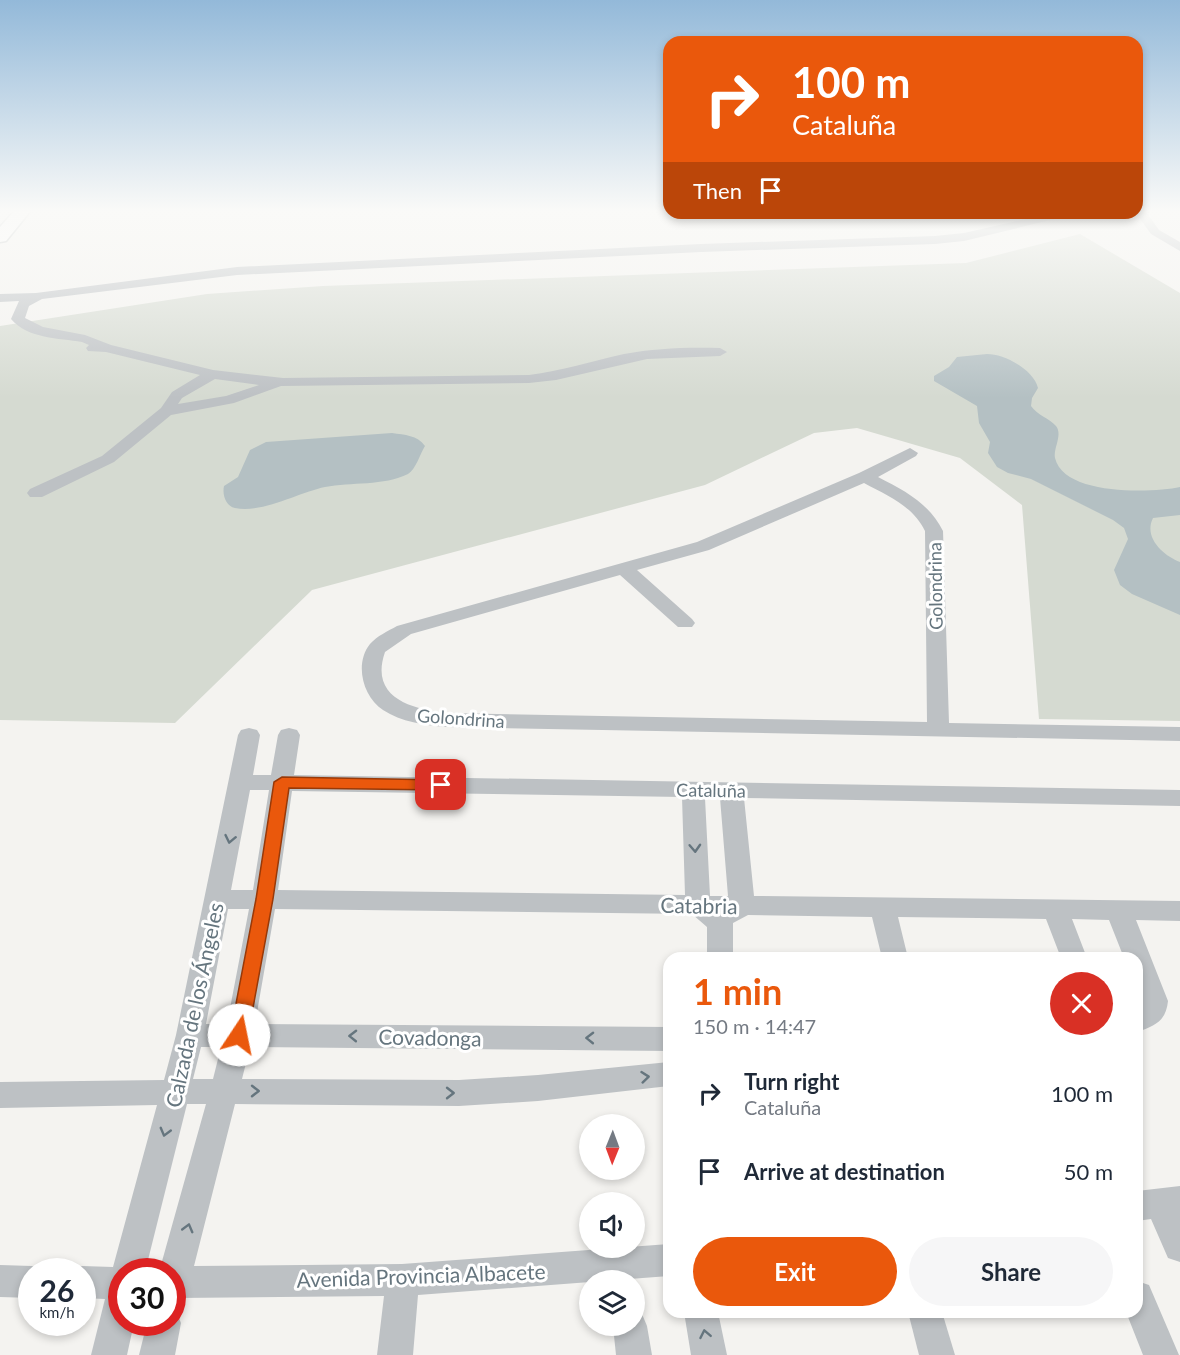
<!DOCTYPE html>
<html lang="en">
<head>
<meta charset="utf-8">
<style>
	:root { --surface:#fff; --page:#f6f6f7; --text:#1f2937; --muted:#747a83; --accent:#ea580c }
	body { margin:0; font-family:Lato,sans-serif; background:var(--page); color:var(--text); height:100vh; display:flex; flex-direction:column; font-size:22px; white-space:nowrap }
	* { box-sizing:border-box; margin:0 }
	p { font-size:20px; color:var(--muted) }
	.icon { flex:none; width:33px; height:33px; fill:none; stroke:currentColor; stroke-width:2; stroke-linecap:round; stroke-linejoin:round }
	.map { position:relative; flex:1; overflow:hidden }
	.details { position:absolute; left:663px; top:952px; width:480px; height:366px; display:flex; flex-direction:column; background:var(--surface); border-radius:18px; box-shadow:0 3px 9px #0003 }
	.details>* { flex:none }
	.guide { position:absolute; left:663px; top:36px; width:480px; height:183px; border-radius:18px; box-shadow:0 3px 9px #0003; background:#ea580c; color:#fff; overflow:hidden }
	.needle { width:39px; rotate:181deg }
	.tools { position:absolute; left:579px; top:1114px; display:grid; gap:12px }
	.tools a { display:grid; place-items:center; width:66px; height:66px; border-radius:50%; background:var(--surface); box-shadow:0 3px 9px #0003; font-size:30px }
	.speed { position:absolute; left:18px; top:1258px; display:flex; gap:12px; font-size:30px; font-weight:700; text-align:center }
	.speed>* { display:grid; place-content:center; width:78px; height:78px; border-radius:50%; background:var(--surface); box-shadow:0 3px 9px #0003; line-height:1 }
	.speed small { font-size:15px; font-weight:400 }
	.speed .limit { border:9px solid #d22; background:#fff; color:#111 }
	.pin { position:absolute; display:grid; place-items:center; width:51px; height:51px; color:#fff; margin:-26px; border-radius:12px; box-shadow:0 3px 9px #0006 }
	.me { position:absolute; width:66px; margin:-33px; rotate:11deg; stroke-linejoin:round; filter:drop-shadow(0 0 4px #0008) }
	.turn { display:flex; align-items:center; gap:21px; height:126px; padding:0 30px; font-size:27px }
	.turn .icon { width:78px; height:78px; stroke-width:2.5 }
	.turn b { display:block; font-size:42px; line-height:51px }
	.then { display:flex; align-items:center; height:57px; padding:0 30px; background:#0003; gap:12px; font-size:22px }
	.round { display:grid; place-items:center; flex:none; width:63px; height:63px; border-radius:32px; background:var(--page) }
	.headline { display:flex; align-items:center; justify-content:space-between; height:102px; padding:0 30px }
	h1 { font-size:36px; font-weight:700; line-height:45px; color:var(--accent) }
	.button { display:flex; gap:12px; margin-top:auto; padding:12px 30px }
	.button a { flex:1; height:69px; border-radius:36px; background:var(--accent); color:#fff; font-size:24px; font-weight:700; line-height:69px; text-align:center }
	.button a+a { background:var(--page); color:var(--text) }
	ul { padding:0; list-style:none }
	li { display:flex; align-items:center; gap:18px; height:78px; padding:0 30px }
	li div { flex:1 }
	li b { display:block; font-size:22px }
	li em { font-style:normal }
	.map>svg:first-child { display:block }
	.green { fill:#d5dad1 }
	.water { fill:#b4c0c3 }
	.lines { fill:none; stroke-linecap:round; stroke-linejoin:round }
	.secondary-casing { stroke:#b0b5b8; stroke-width:3 }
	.minor { fill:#bdc1c4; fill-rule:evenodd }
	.secondary { fill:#fff; fill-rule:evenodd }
	.oneway { stroke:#65757e }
	.route { fill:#ea580c; stroke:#983908; stroke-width:1.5 }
	.labels { text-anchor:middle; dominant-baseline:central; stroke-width:6; stroke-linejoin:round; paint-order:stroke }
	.street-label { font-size:18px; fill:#65757e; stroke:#fff }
	.near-street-label { font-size:21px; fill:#65757e; stroke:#fff }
</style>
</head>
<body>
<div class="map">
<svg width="1180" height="1355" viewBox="0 0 1180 1355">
	<rect width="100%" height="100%" fill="#f4f3f0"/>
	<polygon class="green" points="1080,234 1180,293 1180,721 1039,719 1022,505 960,458 857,428 814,433 705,485 312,590 175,723 0,720 0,326 207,294 323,286 966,263"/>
	<g class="water">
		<path d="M987 354C1005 354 1034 370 1038 388L1032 398 1031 406C1037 415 1049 418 1056 426 1063 435 1053 448 1055 458 1064 496 1152 493 1180 487V515L1153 518C1143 538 1164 556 1180 562V615L1132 594 1120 585 1114 570 1128 539 1124 528 1113 520 1031 479 1008 473 997 467 988 453 990 442 979 423 977 406 934 381V376L949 367 957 357Z"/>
		<path d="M392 433C405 435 417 435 425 446 420 454 416 469 408 474 384 486 351 482 325 487 300 492 261 514 235 508 226 506 222 495 224 486L238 477 250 450 266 442Z"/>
	</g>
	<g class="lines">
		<g class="secondary-casing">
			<polygon id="secondary" points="16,209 32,209 6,241 0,242 0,227"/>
		</g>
		<g class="minor">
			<polygon points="1137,209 1144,209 1159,230 1180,242 1180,251 1151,234 1136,213"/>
			<path d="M1052 213H1073L1071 215 964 241 935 244 701 252 237 275 42 299 29 306 25 318 43 327 85 335 111 345 213 370 283 378 529 375C561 371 592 361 624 354 656 348 688 347 720 348L727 352 720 356 647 359 556 380 529 383 281 386 234 403 171 415 114 462 42 497H30L27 493 30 489 102 456 161 408 172 392 200 375 106 352 88 351 86 348 89 345 82 342C59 338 28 339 11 319L19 301 0 302V294L36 293 237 267 701 244 935 236 964 233ZM215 379 259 385 226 396 178 404 182 398Z"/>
			<path d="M910 448 918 453 916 456 878 477C905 491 929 503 943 531L949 723 1180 727V741L446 727C425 725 401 722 383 710 363 697 354 664 370 644 377 636 388 631 397 626L697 542 859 473ZM864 483C888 496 913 506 925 531L927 722 446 713C412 709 369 698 385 652L411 634 620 575 678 627H692L695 623 692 619 637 570 709 550Z"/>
			<path d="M249 728 257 730 260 735 253 775H271L278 735 281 730 289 728 297 730 300 735 294 775 1180 790V806L744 798 754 896 1180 901V921L1136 920 1168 1001C1166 1021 1155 1026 1137 1032V1007L1140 1001 1137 993V958H1124L1109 920 1072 919 1087 958H1061L1046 919 898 917 908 958H882L872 917 748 915 733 923V958H707V927L692 914 275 909 255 1024 669 1027V1051L250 1047 242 1079 459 1080 538 1075 669 1062V1086L538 1101 459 1106 235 1104 194 1266 402 1264 669 1244V1276L418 1295 413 1355H377L384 1296 177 1298 172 1300V1272H159L206 1104H187L145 1272H122V1323H134L127 1355H91L105 1299 82 1298V1272H70L82 1266 113 1267 157 1105 0 1108V1082L164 1080 176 1035 238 735 241 730ZM250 790H269L253 890H231ZM292 791 682 797 685 895 278 890ZM705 798H720L728 896H710ZM228 909H249L227 1024H206ZM201 1047H221L213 1079H193Z"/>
			<polygon points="1180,1186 1180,1262 1168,1258 1151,1219 1137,1221 1137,1191"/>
			<polygon points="0,1265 32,1266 44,1271 32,1272 32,1298 0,1297"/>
			<polygon points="1137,1281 1149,1285 1179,1355 1143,1355 1126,1312 1137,1312"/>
			<polygon points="172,1309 176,1311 181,1323 175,1355 139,1355 147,1323 172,1323"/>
			<polygon points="634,1311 642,1314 647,1326 652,1355 616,1355 613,1326 634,1326"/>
			<polygon points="684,1312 718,1312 727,1355 691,1355"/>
			<polygon points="908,1312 942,1312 955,1355 919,1355"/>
		</g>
		<use href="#secondary" class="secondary"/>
	</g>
	<defs><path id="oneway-chevron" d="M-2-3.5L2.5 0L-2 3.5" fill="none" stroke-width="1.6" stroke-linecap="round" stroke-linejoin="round" transform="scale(1.5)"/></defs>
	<g class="oneway">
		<use href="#oneway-chevron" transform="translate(230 839) rotate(102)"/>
		<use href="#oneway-chevron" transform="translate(695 848) rotate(87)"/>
		<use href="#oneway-chevron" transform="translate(353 1036) rotate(-179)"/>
		<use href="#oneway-chevron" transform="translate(590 1038) rotate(-179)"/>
		<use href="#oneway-chevron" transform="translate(645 1077) rotate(-6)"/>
		<use href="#oneway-chevron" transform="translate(255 1091)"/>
		<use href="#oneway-chevron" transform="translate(450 1093)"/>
		<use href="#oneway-chevron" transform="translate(165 1132) rotate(105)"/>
		<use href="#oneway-chevron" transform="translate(188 1228) rotate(-75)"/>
		<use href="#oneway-chevron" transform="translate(705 1334) rotate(-101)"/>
	</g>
	<linearGradient id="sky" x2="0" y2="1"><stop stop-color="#93b9d9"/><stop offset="0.53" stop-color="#fafaf8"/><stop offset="1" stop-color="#fafaf8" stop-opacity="0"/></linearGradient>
	<rect width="1180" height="398" fill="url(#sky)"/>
	<polygon class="route" points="282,777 441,780 449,785 441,790 289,788 273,899 248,1035 245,1040 239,1042 232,1040 230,1035 256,899 274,782"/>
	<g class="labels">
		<g class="street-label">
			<text transform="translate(935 586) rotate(-91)">Golondrina</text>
			<text transform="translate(461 718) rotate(4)">Golondrina</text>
			<text transform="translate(711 790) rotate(1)">Cataluña</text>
		</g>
		<g class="near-street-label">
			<text transform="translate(699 905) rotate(1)">Catabria</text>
			<text transform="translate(194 1005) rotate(-78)">Calzada de los Ángeles</text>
			<text transform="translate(430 1037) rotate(1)">Covadonga</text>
			<text transform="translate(421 1275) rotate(-2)">Avenida Provincia Albacete</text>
		</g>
	</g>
</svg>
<div class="tools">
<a><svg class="needle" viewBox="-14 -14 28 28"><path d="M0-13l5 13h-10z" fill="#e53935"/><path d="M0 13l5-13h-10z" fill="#747a83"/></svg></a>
<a><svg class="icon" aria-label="sound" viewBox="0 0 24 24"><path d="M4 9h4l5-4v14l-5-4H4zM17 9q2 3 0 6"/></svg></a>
<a><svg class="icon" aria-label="layers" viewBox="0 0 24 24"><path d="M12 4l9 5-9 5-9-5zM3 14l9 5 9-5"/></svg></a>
</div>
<div class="speed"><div>26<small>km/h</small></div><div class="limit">30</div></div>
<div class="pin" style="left:441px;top:785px;background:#d93025"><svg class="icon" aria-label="arrive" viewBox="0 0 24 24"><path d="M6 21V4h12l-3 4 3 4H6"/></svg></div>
<svg class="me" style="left:239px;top:1035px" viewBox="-20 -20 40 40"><circle r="19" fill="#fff"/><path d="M0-13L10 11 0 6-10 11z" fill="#ea580c"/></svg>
<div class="guide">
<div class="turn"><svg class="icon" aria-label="right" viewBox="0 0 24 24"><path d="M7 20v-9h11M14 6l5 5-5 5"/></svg><div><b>100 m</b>Cataluña</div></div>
<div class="then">Then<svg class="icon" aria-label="arrive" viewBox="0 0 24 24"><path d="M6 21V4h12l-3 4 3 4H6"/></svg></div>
</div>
<section class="details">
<div class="headline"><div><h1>1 min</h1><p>150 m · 14:47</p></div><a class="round" style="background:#d93025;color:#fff"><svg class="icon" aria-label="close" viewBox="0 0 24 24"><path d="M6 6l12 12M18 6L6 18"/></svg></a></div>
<ul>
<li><svg class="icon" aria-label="right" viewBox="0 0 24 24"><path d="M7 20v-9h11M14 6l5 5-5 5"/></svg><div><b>Turn right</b><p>Cataluña</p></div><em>100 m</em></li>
<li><svg class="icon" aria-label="arrive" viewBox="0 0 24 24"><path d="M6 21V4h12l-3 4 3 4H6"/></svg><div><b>Arrive at destination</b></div><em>50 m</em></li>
</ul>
<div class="button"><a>Exit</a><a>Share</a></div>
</section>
</div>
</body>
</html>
